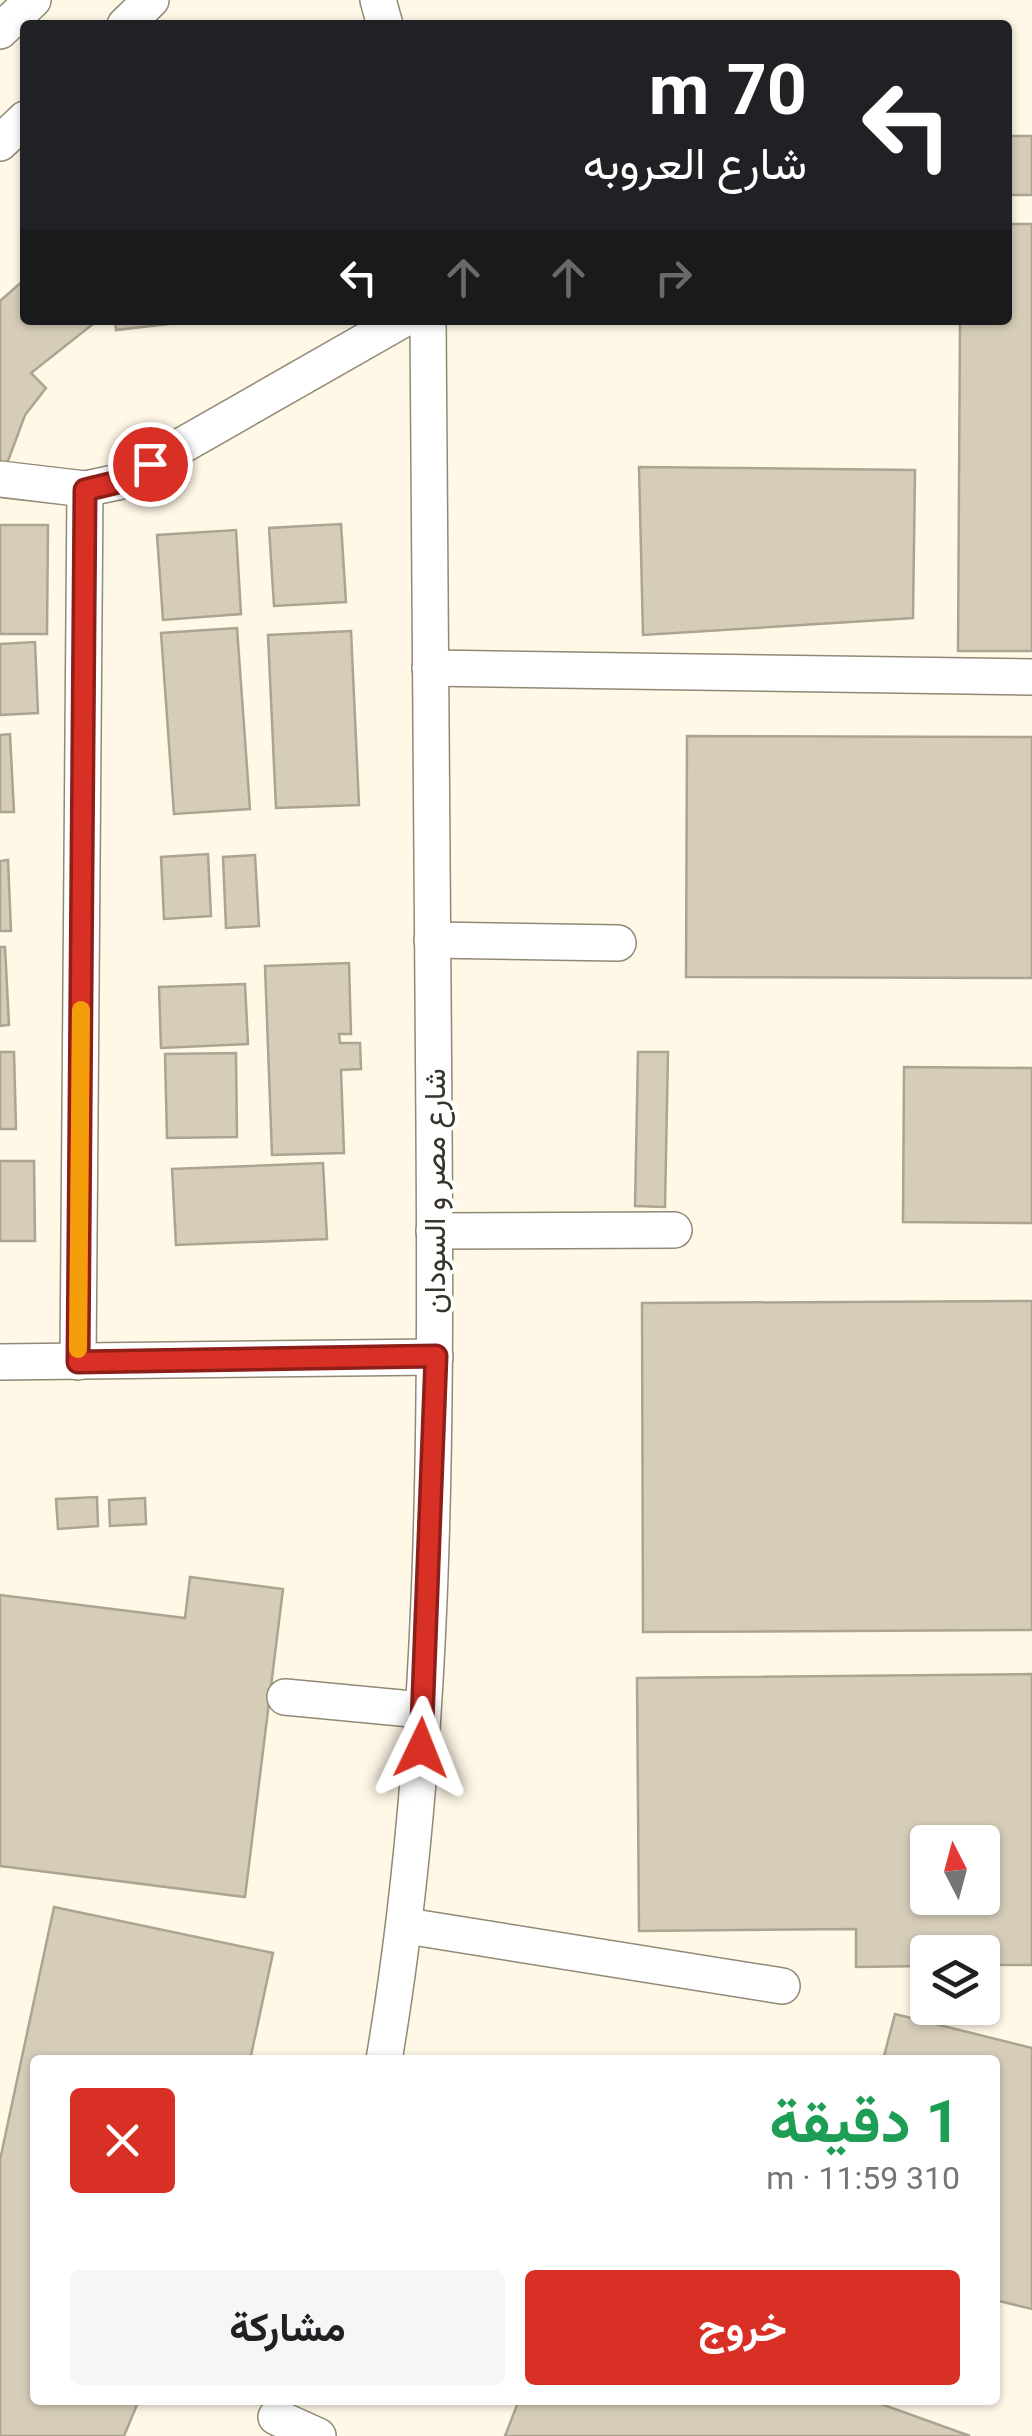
<!DOCTYPE html>
<html lang="ar">
<head>
<meta charset="utf-8">
<style>
	:root { --surface:#fff; --page:#f6f6f6; --text:#202124; --muted:#757577; --accent:#d93025 }
	body { margin:0; font-family:Roboto,Vazirmatn,sans-serif; background:var(--page); color:var(--text); direction:rtl; height:100vh; display:flex; flex-direction:column; font-size:38px; white-space:nowrap }
	* { box-sizing:border-box; margin:0 }
	p { font-size:32px; color:var(--muted) }
	.icon { flex:none; width:55px; height:55px; fill:none; stroke:currentColor; stroke-width:2; stroke-linecap:round; stroke-linejoin:round }
	.map { position:relative; flex:1; overflow:hidden; direction:ltr }
	.sheet { position:absolute; left:30px; top:2055px; width:970px; height:350px; display:flex; flex-direction:column; background:var(--surface); border-radius:10px; box-shadow:0 2px 8px #0004; direction:rtl }
	.sheet>* { flex:none }
	.guide { position:absolute; left:20px; top:20px; width:992px; height:305px; border-radius:10px; box-shadow:0 2px 8px #0004; direction:rtl; background:#202124; color:#fff; overflow:hidden }
	.needle { width:65px; rotate:354deg }
	.buttons { position:absolute; left:910px; top:1825px; display:grid; gap:20px }
	.buttons a { display:grid; place-items:center; width:90px; height:90px; border-radius:10px; background:var(--surface); box-shadow:0 2px 8px #0004; font-size:50px }
	.pin { position:absolute; display:grid; place-items:center; width:85px; height:85px; color:#fff; margin:-42px; border:5px solid #fff; border-radius:50%; box-shadow:0 2px 10px #0007 }
	.me { position:absolute; width:110px; margin:-55px; rotate:2deg; stroke-linejoin:round; filter:drop-shadow(0 0 8px #0008) }
	.turn { display:flex; align-items:center; gap:35px; height:210px; padding:0 40px; font-size:45px }
	.turn .icon { width:130px; height:130px; stroke-width:2.5 }
	.turn b { display:block; font-size:70px; line-height:85px }
	.lanes { display:flex; align-items:center; height:95px; padding:0 40px; background:#0003; justify-content:center; gap:50px; direction:ltr }
	.lanes .off { opacity:.35 }
	.round { display:grid; place-items:center; flex:none; width:105px; height:105px; border-radius:10px; background:var(--page) }
	.head { display:flex; align-items:center; justify-content:space-between; height:170px; padding:0 40px }
	h1 { font-size:60px; font-weight:700; line-height:75px; color:#1e9e55 }
	.primary-button { display:flex; gap:20px; margin-top:auto; padding:20px 40px }
	.primary-button a { flex:1; height:115px; border-radius:10px; background:var(--accent); color:#fff; font-size:40px; font-weight:700; line-height:115px; text-align:center }
	.primary-button a+a { background:var(--page); color:var(--text) }
	.map>svg:first-child { display:block }
	.building { fill:#d6cdb9; stroke:#aca490; stroke-width:2.5; fill-rule:evenodd }
	.lines { fill:none; stroke-linecap:round; stroke-linejoin:round }
	.minor-casing { stroke:#918976; stroke-width:38 }
	.minor { stroke:#fff; stroke-width:35 }
	.route-casing { stroke:#8d1f18; stroke-width:25 }
	.route { stroke:#d93025; stroke-width:18 }
	.slow { stroke:#f59e0b; stroke-width:18 }
	.labels { text-anchor:middle; dominant-baseline:central; stroke-width:8; stroke-linejoin:round; paint-order:stroke }
	.street-label { font-size:30px; fill:#37332b; stroke:#fff }
</style>
</head>
<body>
<div class="map">
<svg width="1032" height="2436" viewBox="0 0 1032 2436">
	<rect width="100%" height="100%" fill="#fff8e7"/>
	<g class="building">
		<rect x="1008" y="136" width="24" height="59"/>
		<polygon points="1008,224 1032,224 1032,651 958,651 960,320 1008,320"/>
		<polygon points="25,279 25,320 98,320 31,373 46,388 25,415 5,469 0,468 0,301"/>
		<polygon points="115,320 203,320 116,330"/>
		<polygon points="639,467 915,470 913,618 643,635"/>
		<polygon points="341,524 346,602 274,606 269,528"/>
		<polygon points="0,525 48,525 47,634 0,634"/>
		<polygon points="236,530 241,614 163,620 157,535"/>
		<polygon points="237,628 250,809 174,814 161,633"/>
		<polygon points="351,631 359,805 276,808 268,635"/>
		<polygon points="35,642 38,713 0,715 0,644"/>
		<polygon points="10,734 14,812 0,812 0,735"/>
		<polygon points="687,736 1032,737 1032,978 686,977"/>
		<polygon points="208,854 211,916 164,919 161,857"/>
		<polygon points="255,855 259,926 226,928 223,857"/>
		<polygon points="8,860 11,931 0,931 0,861"/>
		<polygon points="0,947 5,947 9,1025 0,1026"/>
		<polygon points="349,963 351,1034 339,1034 340,1043 360,1043 361,1069 341,1070 344,1153 272,1155 265,966"/>
		<polygon points="245,984 248,1044 161,1048 159,987"/>
		<polygon points="0,1052 14,1052 16,1129 0,1129"/>
		<polygon points="638,1052 668,1052 665,1207 635,1206"/>
		<polygon points="236,1053 237,1137 167,1138 165,1054"/>
		<polygon points="904,1067 1032,1068 1032,1223 903,1222"/>
		<polygon points="0,1161 34,1161 35,1241 0,1241"/>
		<polygon points="323,1163 327,1239 176,1245 172,1169"/>
		<polygon points="1032,1301 1032,1630 643,1632 642,1303"/>
		<polygon points="97,1497 98,1526 58,1529 56,1499"/>
		<polygon points="145,1498 146,1524 110,1526 109,1500"/>
		<polygon points="190,1577 283,1589 245,1897 0,1866 0,1595 185,1618"/>
		<path d="M1032 1674V1965H982V1952H928V1966L856 1967V1929L639 1931 637 1678ZM928 1842H982V1898H928Z"/>
		<polygon points="54,1907 273,1953 250,2060 35,2060 35,2400 139,2400 124,2436 0,2436 0,2160"/>
		<polygon points="895,2014 1032,2048 1032,2309 995,2300 995,2060 883,2060"/>
		<polygon points="519,2400 870,2400 970,2436 505,2436"/>
	</g>
	<g class="lines">
		<g class="minor-casing">
			<g id="minor">
				<polyline points="378,0 385,25"/>
				<polyline points="125,25 151,0"/>
				<polyline points="0,31 33,0"/>
				<polyline points="0,143 25,119"/>
				<polyline points="0,479 85,489 118,482 402,320"/>
				<polyline points="430,668 1032,677"/>
				<polyline points="432,940 618,943"/>
				<polyline points="434,1231 674,1230"/>
				<polyline points="0,1362 435,1357"/>
				<polyline points="78,1362 85,489"/>
				<polyline points="285,1697 422,1710"/>
				<polyline points="407,1926 782,1986"/>
				<path d="M384 2060C436 1752 436 1438 434 1126 432 857 430 589 428 320"/>
				<polyline points="276,2417 318,2436"/>
			</g>
		</g>
		<use href="#minor" class="minor"/>
	</g>
	<g class="lines">
		<g class="route-casing">
			<polyline id="route" points="150,464 118,482 85,490 78,1362 436,1356 421,1748"/>
		</g>
		<use href="#route" class="route"/>
		<polyline class="slow" points="78,1349 81,1010"/>
	</g>
	<g class="labels">
		<g class="street-label">
			<text transform="translate(434 1191) rotate(-90)">شارع مصر و السودان</text>
		</g>
	</g>
</svg>
<div class="buttons">
<a><svg class="needle" viewBox="-14 -14 28 28"><path d="M0-13l5 13h-10z" fill="#e53935"/><path d="M0 13l5-13h-10z" fill="#757577"/></svg></a>
<a><svg class="icon" aria-label="layers" viewBox="0 0 24 24"><path d="M12 4l9 5-9 5-9-5zM3 14l9 5 9-5"/></svg></a>
</div>
<div class="pin" style="left:150px;top:464px;background:#d93025"><svg class="icon" aria-label="arrive" viewBox="0 0 24 24"><path d="M6 21V4h12l-3 4 3 4H6"/></svg></div>
<svg class="me" style="left:421px;top:1748px" viewBox="-20 -20 40 40"><path d="M0-17L14 15 0 8-14 15z" fill="#d93025" stroke="#fff" stroke-width="4"/></svg>
<div class="guide">
<div class="turn"><svg class="icon" aria-label="left" viewBox="0 0 24 24"><path d="M17 20v-9H6M10 6l-5 5 5 5"/></svg><div><b>70 m</b>شارع العروبه</div></div>
<div class="lanes"><svg class="icon" aria-label="left" viewBox="0 0 24 24"><path d="M17 20v-9H6M10 6l-5 5 5 5"/></svg><svg class="icon off" aria-label="ahead" viewBox="0 0 24 24"><path d="M12 20V5M6 11l6-6 6 6"/></svg><svg class="icon off" aria-label="ahead" viewBox="0 0 24 24"><path d="M12 20V5M6 11l6-6 6 6"/></svg><svg class="icon off" aria-label="right" viewBox="0 0 24 24"><path d="M7 20v-9h11M14 6l5 5-5 5"/></svg></div>
</div>
<section class="sheet">
<div class="head"><div><h1>1 دقيقة</h1><p>310 m · 11:59</p></div><a class="round" style="background:#d93025;color:#fff"><svg class="icon" aria-label="close" viewBox="0 0 24 24"><path d="M6 6l12 12M18 6L6 18"/></svg></a></div>
<div class="primary-button"><a>خروج</a><a>مشاركة</a></div>
</section>
</div>
</body>
</html>
